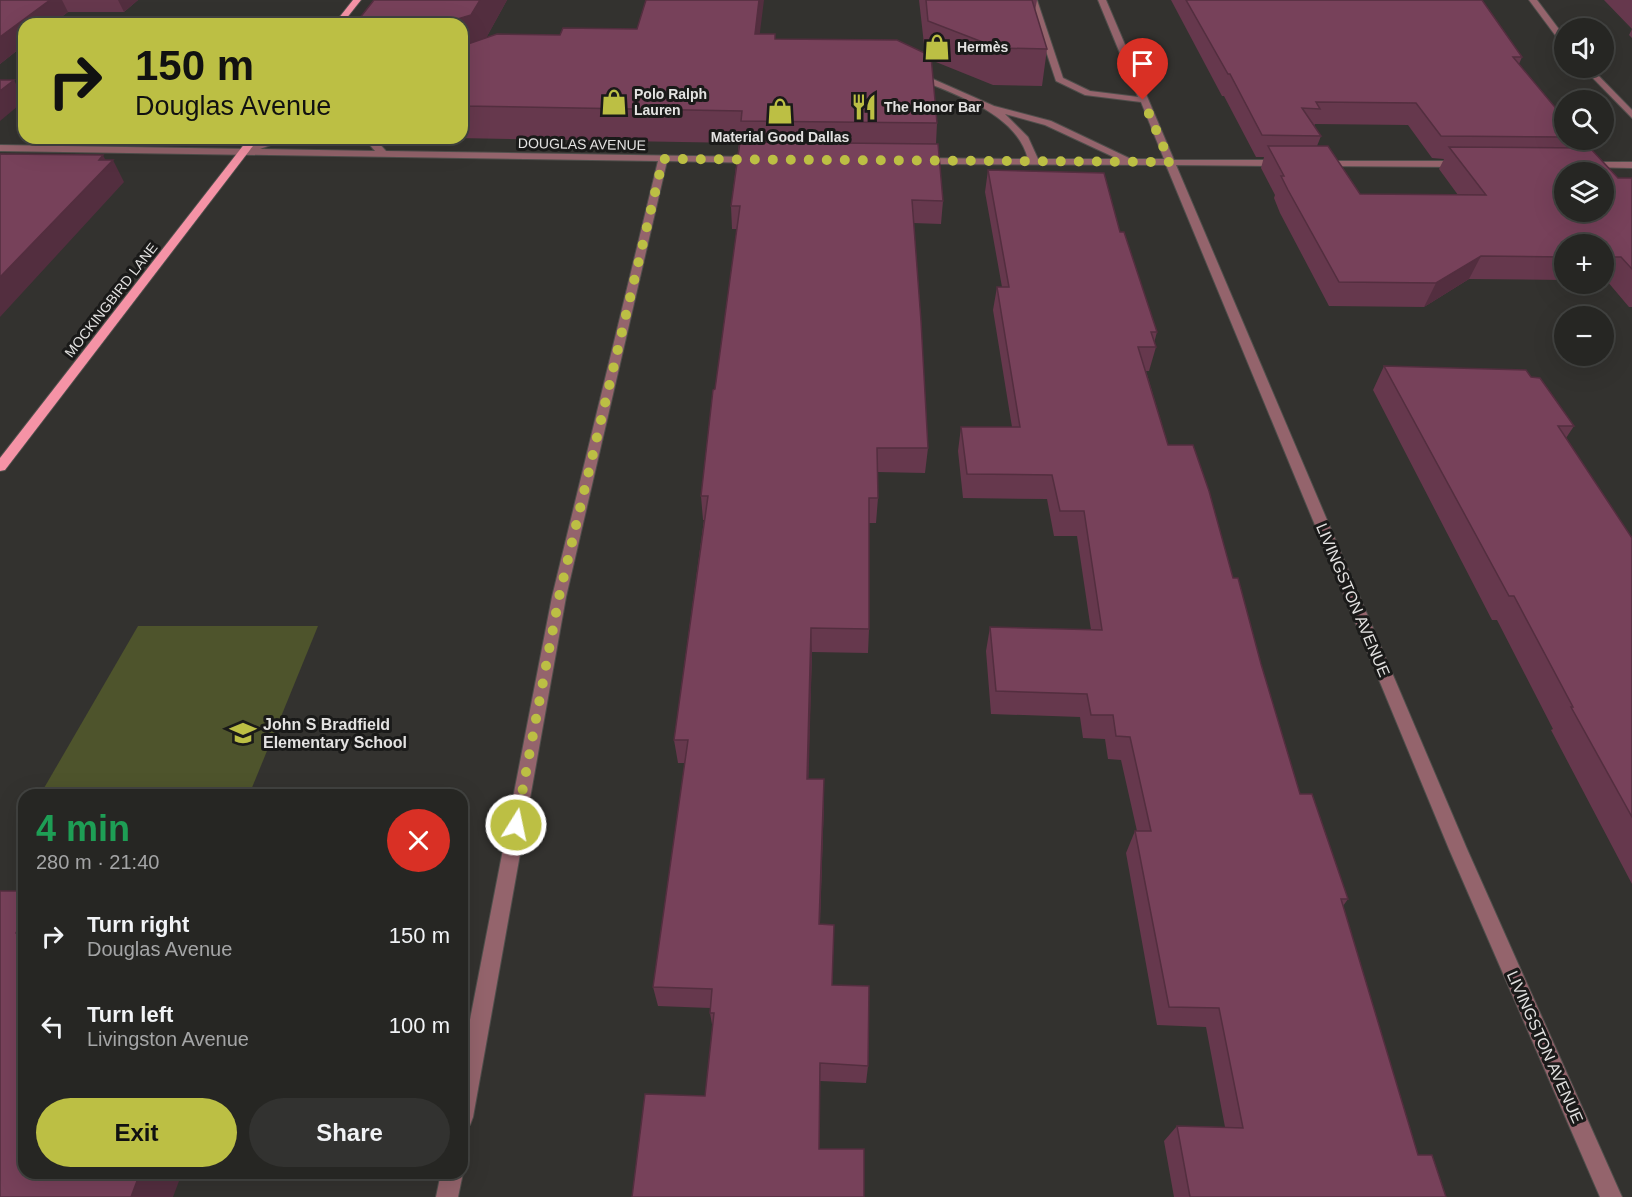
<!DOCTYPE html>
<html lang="en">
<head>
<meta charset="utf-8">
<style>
	:root { --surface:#262623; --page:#323230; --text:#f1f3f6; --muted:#a4a5a6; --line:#424341; --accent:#bcbf44 }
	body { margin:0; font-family:Helvetica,sans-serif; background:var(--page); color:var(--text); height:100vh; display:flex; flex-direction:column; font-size:22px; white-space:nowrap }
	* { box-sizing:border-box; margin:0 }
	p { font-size:20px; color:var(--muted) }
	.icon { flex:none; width:33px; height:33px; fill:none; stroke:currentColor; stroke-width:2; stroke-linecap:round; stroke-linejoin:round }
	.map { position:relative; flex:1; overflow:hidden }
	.sheet { position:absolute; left:18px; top:789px; width:450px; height:390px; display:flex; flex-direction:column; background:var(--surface); border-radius:18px; box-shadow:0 6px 24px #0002,0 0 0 2px var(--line) }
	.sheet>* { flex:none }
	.top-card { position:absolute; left:18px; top:18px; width:450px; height:126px; border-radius:18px; box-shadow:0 6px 24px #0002,0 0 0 2px var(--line); background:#bcbf44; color:#111; overflow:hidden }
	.controls { position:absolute; left:1554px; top:18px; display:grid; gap:12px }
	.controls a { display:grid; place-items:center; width:60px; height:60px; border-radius:50%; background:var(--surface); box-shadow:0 6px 24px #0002,0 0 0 2px var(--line); font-size:30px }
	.pin { position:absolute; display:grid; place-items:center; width:51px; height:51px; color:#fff; margin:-62px -26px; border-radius:50% 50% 50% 0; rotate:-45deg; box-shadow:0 0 6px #0007 }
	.pin .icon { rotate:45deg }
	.me { position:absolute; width:66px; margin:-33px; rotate:10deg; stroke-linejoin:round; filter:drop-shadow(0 0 4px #0008) }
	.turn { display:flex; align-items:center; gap:21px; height:126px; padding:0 18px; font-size:27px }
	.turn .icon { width:78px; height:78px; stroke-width:2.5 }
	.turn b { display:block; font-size:42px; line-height:51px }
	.round { display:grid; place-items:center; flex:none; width:63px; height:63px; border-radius:32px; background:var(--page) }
	.summary { display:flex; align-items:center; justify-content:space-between; height:102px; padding:0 18px }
	h1 { font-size:36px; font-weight:600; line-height:45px; color:#1e9e55 }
	.cta { display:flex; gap:12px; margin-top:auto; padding:12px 18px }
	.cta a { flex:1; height:69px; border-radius:36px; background:var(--accent); color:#111; font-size:24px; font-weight:600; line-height:69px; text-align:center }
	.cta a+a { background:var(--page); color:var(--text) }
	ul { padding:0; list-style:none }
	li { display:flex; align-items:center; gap:18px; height:90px; padding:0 18px }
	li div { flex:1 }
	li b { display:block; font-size:22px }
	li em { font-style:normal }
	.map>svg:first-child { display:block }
	.green { fill:#4e542c }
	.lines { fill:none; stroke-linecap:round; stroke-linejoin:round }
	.minor-casing { stroke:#4f4e4b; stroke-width:2 }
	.major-casing { stroke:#4f4e4b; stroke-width:2 }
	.minor { fill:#94646c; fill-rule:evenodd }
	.major { fill:#f593a6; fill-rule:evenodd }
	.wall { fill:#66384d; fill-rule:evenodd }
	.shaded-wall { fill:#532e3f }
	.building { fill:#77415a; stroke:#532e3f; stroke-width:1.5; fill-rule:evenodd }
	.route { stroke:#bcbf44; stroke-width:10; stroke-dasharray:0 18 }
	.labels { text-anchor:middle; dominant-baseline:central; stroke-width:6; stroke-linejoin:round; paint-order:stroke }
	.far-poi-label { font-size:14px; font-weight:bold; fill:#e3e2e1; stroke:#1a1a19; text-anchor:start }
	.far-street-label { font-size:14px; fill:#e3e2e1; stroke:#1a1a19 }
	.street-label { font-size:16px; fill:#e3e2e1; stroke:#1a1a19 }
	.poi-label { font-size:16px; font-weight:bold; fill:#e3e2e1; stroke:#1a1a19; text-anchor:start }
</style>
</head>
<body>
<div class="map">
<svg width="1632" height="1197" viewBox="0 0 1632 1197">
	<rect width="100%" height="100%" fill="#33322f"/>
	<polygon class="green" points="138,626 318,626 249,795 40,795"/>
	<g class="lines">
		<g class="minor-casing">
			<g id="minor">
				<path d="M1029 0H1037L1063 78 1090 91 1138 97 1098 0H1106L1174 160H1281L1286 163 1281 166 1176 165 1467 849 1622 1197H1600L1449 849 1166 165 921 164 916 161 921 158 1028 159C1016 112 954 95 914 77V73L917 72 994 106 1051 121 1131 159H1164L1141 102 1085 95 1056 81ZM1005 114 1045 125 1118 159H1038L1028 137Z"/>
				<polygon points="1529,0 1537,0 1564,36 1564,43 1561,43"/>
				<polygon points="1583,68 1591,68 1632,110 1632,118"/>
				<polygon points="275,138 289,138 260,149 375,151 364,138 374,138 386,151 756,157 761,160 756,163 667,161 566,597 473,1117 470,1125 462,1128 462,1061 552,597 658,161 0,151 0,145 251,149 252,146"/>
				<polygon points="1320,161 1461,161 1466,164 1461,167 1317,166 1317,162"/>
				<polygon points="1587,162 1632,162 1632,168 1584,167 1582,165"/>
				<polygon points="462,1170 463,1173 458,1197 436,1197 441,1173 462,1173"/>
			</g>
		</g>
		<g class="major-casing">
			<g id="major">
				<polygon points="353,0 361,0 342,24 334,24"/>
				<polygon points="249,138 259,138 5,470 0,471 0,458"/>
			</g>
		</g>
		<use href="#minor" class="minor"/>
		<use href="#major" class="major"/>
	</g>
	<g class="wall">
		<polygon points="0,0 138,0 124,12 68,12 52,24 24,24 24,45 0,64"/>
		<polygon points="374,0 507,0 486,38 560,35 775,34 775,39 925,53 919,0 1037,0 1035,11 1047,49 1042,86 993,85 931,60 937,123 936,144 943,201 941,224 913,223 928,448 925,473 877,472 878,498 876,523 869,523 869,629 868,653 812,652 808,779 824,802 820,924 832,985 868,1066 866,1083 820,1081 819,1149 864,1197 705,1096 713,1030 710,1013 710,1008 658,1006 653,987 685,763 678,763 674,740 704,520 703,520 701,496 737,229 732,229 731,206 739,143 457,138 462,138 462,24"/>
		<path d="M1171 0H1482L1522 57 1519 64 1564 118V140H1580L1576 148 1618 178H1632V307H1629L1607 281H1604V244H1564V280L1469 279 1424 307 1329 306 1280 213 1274 198 1275 195 1261 168 1264 157H1256L1224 96H1222ZM1315 124 1408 125 1432 158 1444 159 1439 169 1458 195 1360 194 1317 146 1321 136 1314 126Z"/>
		<polygon points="1604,0 1632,0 1632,38 1629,35 1632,29"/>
		<polygon points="988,170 1120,232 1157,332 1154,343 1156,347 1149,371 1146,371 1168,445 1233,578 1261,664 1300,794 1348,899 1343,906 1418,1155 1446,1197 1174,1197 1164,1141 1177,1126 1225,1127 1206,1027 1157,1025 1126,853 1135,831 1137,831 1121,760 1108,759 1105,739 1083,738 1080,717 991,714 986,651 990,627 1091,630 1077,536 1054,536 1047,499 963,498 958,451 961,427 1012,427 993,310 997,287 1002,287 985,192"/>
		<polygon points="1384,366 1531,377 1574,426 1566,438 1632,538 1632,884 1551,730 1553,729 1497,620 1492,620 1373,390"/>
	</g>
	<g class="shaded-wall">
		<polygon points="50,0 62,0 68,12 52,24 24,24 24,45 0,64 0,37"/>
		<polygon points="118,0 138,0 124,12"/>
		<polygon points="480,0 507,0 479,51 462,69 462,24 441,24"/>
		<polygon points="759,0 764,0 756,64 755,34"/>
		<polygon points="14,80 24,99 24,101 0,121 0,91"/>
		<polygon points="103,155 108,165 113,160 124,182 0,317 0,277"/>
		<polygon points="1481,256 1469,279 1424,307 1436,283"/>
		<polygon points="811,628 812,652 808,801 807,779"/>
		<polygon points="824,779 824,802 819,944 819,924"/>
		<polygon points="24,918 24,940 16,933"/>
		<polygon points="140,1173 182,1173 173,1197 131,1197"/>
	</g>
	<g class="building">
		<polygon points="0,0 50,0 0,37"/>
		<polygon points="374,0 480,0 471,15 441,24 355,24"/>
		<polygon points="646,0 759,0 755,34 775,34 775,39 897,40 931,56 937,123 741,121 742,111 462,106 462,46 497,34 560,35 563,28 637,29"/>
		<polygon points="926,0 1032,0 1047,49 998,48 928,21"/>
		<polygon points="1186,0 1482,0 1522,57 1513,57 1564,118 1564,137 1441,136 1416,103 1316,102 1320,109 1302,108 1321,136 1262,135 1230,74 1228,74"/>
		<polygon points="0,80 14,80 0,91"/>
		<polygon points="740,142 938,144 943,201 912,200 921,321 928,448 877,448 878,498 869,498 869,629 811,628 807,779 824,779 819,924 834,925 832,985 869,986 868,1066 820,1063 819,1149 864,1149 864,1197 632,1197 645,1094 705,1096 714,1013 710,1013 712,989 653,987 688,740 674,740 708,496 701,496 713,390 715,389 740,206 731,206"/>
		<path d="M1268 146H1328L1360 194 1486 195 1449 147 1590 148 1618 178H1632V269L1621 257H1604V244H1564V257L1481 256 1436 283 1339 282 1288 190 1281 176H1284ZM1564 172H1604V212H1564Z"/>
		<polygon points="0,154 103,155 99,160 113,160 0,277"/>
		<polygon points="988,170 1104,173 1120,232 1124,232 1157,332 1151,332 1156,347 1138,347 1168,445 1193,445 1209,491 1233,578 1238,578 1261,664 1300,794 1312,794 1348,899 1341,899 1418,1155 1432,1155 1446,1197 1190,1197 1177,1126 1243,1128 1219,1008 1169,1007 1135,831 1151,831 1130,737 1116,736 1113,715 1091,715 1087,694 996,691 990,627 1102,630 1084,511 1060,511 1052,475 967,474 961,427 1020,427 997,287 1009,287"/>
		<polygon points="1384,366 1526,370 1531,377 1540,378 1574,426 1558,426 1632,538 1632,817 1571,707 1573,707 1514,596 1509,596"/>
		<polygon points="0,891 24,891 24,918 16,933 24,934 24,1173 140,1173 131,1197 0,1197"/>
	</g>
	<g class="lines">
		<polyline class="route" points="516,825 559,597 663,159 1170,162 1143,100"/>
	</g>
	<defs>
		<g id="shop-bare" transform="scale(2.07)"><path d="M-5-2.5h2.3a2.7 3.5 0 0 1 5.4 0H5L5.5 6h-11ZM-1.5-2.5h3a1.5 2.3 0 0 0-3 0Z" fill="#bcbf44" stroke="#1a1a19" stroke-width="2.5" paint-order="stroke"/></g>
		<g id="restaurant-bare" transform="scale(2.07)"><path d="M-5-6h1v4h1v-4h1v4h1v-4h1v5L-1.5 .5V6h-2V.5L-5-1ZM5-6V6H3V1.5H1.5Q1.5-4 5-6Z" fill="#bcbf44" stroke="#1a1a19" stroke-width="2.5" paint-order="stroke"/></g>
		<g id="school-bare" transform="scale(2.07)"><path d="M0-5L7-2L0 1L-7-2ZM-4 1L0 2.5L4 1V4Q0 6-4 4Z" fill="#bcbf44" stroke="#1a1a19" stroke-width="2.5" paint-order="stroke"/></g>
	</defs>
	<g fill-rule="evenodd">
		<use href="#shop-bare" x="937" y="47"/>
		<use href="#shop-bare" x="614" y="102"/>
		<use href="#restaurant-bare" x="864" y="107"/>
		<use href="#shop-bare" x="780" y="111"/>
		<use href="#school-bare" x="243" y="733"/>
	</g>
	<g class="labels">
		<g class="far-poi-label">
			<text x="957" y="47">Hermès</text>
			<text x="634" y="94">Polo Ralph<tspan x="634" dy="16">Lauren</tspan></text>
			<text x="884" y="107">The Honor Bar</text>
			<text x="780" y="137" text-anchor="middle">Material Good Dallas</text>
		</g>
		<g class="far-street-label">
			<text transform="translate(582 144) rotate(1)">DOUGLAS AVENUE</text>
			<text transform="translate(111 300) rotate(-52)">MOCKINGBIRD LANE</text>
		</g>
		<g class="street-label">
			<text transform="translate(1353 600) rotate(67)">LIVINGSTON AVENUE</text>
			<text transform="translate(1545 1047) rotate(66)">LIVINGSTON AVENUE</text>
		</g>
		<g class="poi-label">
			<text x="263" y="724">John S Bradfield<tspan x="263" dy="18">Elementary School</tspan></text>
		</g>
	</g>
</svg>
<div class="controls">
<a><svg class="icon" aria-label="sound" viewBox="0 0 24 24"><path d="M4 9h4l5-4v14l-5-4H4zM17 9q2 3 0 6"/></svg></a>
<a><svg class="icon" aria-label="search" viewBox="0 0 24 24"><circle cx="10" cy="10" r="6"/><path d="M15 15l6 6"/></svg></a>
<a><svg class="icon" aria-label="layers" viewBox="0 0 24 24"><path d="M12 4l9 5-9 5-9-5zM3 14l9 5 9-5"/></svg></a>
<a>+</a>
<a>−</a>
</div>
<div class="pin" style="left:1143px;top:100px;background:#d93025"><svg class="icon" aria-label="arrive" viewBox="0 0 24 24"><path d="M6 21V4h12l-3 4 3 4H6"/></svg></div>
<svg class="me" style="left:516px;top:825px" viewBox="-20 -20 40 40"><circle r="17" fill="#bcbf44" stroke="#fff" stroke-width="3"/><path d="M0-11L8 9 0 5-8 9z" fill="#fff"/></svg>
<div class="top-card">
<div class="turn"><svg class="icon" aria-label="right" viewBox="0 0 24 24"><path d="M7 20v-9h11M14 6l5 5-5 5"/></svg><div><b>150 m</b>Douglas Avenue</div></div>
</div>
<section class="sheet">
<div class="summary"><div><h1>4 min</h1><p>280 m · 21:40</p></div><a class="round" style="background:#d93025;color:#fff"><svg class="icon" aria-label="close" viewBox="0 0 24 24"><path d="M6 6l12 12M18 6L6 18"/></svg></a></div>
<ul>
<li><svg class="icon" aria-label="right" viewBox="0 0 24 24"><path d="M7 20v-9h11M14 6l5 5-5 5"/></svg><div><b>Turn right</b><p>Douglas Avenue</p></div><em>150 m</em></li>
<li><svg class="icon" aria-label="left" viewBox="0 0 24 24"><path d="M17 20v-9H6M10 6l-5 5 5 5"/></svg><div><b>Turn left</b><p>Livingston Avenue</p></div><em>100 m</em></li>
</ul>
<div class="cta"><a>Exit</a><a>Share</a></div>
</section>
</div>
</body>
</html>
